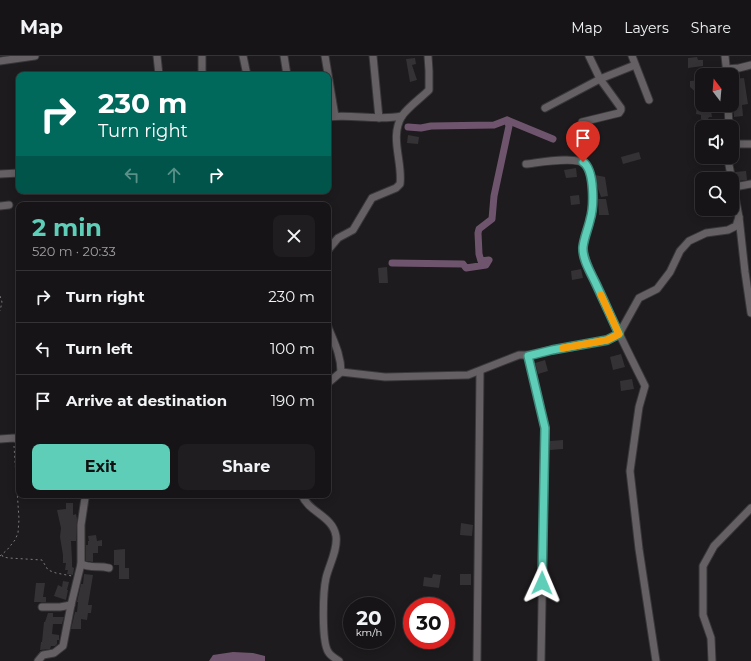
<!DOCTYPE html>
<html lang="en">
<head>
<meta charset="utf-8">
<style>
	:root { --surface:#161416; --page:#1f1d1f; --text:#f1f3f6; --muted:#9e9ea1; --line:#353335; --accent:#5eceb8 }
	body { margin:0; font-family:Montserrat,sans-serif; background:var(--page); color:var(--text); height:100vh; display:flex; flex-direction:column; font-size:15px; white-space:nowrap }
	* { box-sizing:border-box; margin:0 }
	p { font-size:13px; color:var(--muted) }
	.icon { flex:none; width:22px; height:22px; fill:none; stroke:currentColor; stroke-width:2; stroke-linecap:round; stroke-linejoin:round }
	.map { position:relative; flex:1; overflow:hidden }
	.details { position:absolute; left:16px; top:146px; width:315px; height:296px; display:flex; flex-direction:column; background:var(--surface); border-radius:8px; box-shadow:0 2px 10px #0003,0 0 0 1px var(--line) }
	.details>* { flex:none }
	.banner { position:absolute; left:16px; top:16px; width:315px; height:122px; border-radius:8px; box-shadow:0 2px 10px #0003,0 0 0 1px var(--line); background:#00695c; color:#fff; overflow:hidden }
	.needle { width:26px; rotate:344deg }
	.controls { position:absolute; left:695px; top:12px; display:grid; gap:8px }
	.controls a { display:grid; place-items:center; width:44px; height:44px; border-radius:8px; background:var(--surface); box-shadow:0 2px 10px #0003,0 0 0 1px var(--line); font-size:20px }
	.speed { position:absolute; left:343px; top:541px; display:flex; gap:8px; font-size:20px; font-weight:700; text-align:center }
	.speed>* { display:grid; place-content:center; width:52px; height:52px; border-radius:50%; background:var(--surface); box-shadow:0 2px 10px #0003,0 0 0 1px var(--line); line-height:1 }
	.speed small { font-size:10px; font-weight:400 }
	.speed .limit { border:6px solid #d22; background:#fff; color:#111 }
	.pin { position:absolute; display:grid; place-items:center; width:34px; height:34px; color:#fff; margin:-41px -17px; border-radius:50% 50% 50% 0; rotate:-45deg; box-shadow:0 0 4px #0007 }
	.pin .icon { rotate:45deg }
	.me { position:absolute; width:44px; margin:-22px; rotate:1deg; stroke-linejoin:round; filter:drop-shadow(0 0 3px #0008) }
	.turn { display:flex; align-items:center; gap:14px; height:84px; padding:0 16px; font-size:18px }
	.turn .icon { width:52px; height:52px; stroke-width:2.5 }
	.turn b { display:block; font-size:28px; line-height:34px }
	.lanes { display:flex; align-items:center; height:38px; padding:0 16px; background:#0003; justify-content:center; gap:20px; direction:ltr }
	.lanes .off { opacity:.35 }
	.round { display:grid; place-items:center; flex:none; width:42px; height:42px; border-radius:8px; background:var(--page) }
	.head { display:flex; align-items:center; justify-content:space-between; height:68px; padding:0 16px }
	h1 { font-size:24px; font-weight:700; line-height:30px; color:var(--accent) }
	.primary-button { display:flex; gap:8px; margin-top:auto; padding:8px 16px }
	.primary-button a { flex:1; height:46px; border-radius:8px; background:var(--accent); color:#111; font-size:16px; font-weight:700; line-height:46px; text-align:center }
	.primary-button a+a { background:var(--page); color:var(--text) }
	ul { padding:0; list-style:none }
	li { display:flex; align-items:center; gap:12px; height:52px; padding:0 16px; border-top:1px solid var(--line) }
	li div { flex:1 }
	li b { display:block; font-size:15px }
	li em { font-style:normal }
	header { display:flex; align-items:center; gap:24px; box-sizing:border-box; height:56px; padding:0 20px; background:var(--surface); border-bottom:1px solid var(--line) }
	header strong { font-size:19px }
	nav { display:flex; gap:22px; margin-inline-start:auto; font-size:14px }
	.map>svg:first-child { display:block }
	.water { fill:#6f546d }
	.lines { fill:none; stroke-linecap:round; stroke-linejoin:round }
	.canal { stroke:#6f546d; stroke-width:7 }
	.building { fill:#353235 }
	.street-casing { stroke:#393739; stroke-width:9 }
	.path { stroke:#7d7b7d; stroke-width:1; stroke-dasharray:2 3; stroke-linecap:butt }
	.street { stroke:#646063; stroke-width:7 }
	.route-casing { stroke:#3d8678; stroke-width:10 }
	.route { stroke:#5eceb8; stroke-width:7 }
	.slow { stroke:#f59e0b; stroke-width:7 }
</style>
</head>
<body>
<header>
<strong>Map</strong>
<nav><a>Map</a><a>Layers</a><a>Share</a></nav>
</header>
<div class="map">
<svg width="751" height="605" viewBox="0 0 751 605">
	<rect width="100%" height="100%" fill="#1d1b1d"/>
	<polygon class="water" points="233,596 253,597 265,600 265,605 209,605 213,599"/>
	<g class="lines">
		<g class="canal">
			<polyline points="408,71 421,72 431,70 494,69 507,64 553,83"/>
			<polyline points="392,207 463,208 466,212 486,209 489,204 481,205 479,198 478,177 479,173 492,163 494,140 509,70 507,64"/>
		</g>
	</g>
	<g class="building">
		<polygon points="697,1 698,4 703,4 703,10 688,12 688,2"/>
		<polygon points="415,2 416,8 412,9 417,24 410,26 406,3"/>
		<polygon points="744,22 748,48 742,49 743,60 734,61 732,23"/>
		<polygon points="702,24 702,37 700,37 700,40 690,31 690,25"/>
		<polygon points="697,49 709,49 708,55 711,54 712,61 709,61 708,63 701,63 701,59 696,58"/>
		<polygon points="408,79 419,81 418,88 407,87"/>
		<polygon points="639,96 641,103 623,108 621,101"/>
		<polygon points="576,112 577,121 566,122 564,114"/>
		<polygon points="746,115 747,124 738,125 735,116"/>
		<polygon points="595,119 605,121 608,140 601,141 597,130"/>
		<polygon points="579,139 580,148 571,149 570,140"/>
		<polygon points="598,143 606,143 609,159 599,159"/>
		<polygon points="387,211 388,227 379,227 378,212"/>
		<polygon points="581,213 583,222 572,224 571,215"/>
		<polygon points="621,298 625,311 613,314 610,301"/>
		<polygon points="545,304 548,315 538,318 535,307"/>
		<polygon points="632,323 634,333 621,335 620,325"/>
		<polygon points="563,384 563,393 550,394 550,385"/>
		<polygon points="66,447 73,447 73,459 76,458 77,463 76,485 71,485 72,503 72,511 74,512 73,519 67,518 68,514 65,514 66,507 63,507 63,499 60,481 61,472 57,454 66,453"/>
		<polygon points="461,467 473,469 472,480 460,479"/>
		<polygon points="96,479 97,485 102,484 102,490 98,490 98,497 93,497 93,506 86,505 86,489 88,489 88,485 89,485 88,480"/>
		<polygon points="125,493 125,512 129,512 129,523 119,523 119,509 114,509 114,494"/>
		<polygon points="84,518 93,519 88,549 92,549 91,557 88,557 87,564 81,563 81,573 71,573 75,556 77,556 78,546 77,546 81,528 83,528"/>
		<polygon points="433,518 441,519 439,532 423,530 424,521 432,522"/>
		<rect x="460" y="518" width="11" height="11"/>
		<polygon points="63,525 69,526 67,534 68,534 66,544 54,540 58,529 62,531"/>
		<polygon points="36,527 45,527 43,541 46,541 46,546 34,546"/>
		<polygon points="48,557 53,557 53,561 64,561 62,568 53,568 52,578 59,579 59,584 57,584 57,588 55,590 51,590 50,593 40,594 41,586 42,586 44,566 45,566"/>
	</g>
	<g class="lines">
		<g class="street-casing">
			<g id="street">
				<polyline points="157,0 159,19"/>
				<polyline points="202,0 202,19"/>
				<polyline points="243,0 247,19"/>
				<polyline points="284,0 287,19"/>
				<polyline points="325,0 335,60"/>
				<polyline points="373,0 379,62"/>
				<polyline points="632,0 649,44"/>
				<polyline points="725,0 727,19"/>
				<polyline points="0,5 35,0"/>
				<polyline points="726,13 739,12 751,9"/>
				<polyline points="728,49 729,71"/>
				<polyline points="545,52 600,23 635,9"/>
				<path d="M328 61C353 58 378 65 402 60"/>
				<polyline points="582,66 619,57 621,54 621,52 600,23 589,0"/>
				<polyline points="732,88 751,88"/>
				<polyline points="729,101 729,109 739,161 745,216 751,257"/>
				<path d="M526 108C537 107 578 99 586 109 594 120 594 151 590 165 588 174 582 185 583 194 586 210 595 225 601 239 615 270 630 300 645 330L639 351 630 415 639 493 656 605"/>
				<polyline points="0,118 19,117"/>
				<polyline points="734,131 751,128"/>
				<polyline points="0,150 9,149"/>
				<path d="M328 194 338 182 353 174 372 142 396 132 400 128C403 106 389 81 402 60 407 52 422 41 429 34V15L428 0"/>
				<path d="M328 271C334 286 341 299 341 316"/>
				<polyline points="528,299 545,372 541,605"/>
				<polyline points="328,327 341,316 385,321 468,319 519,299 528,299 552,294 607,285 619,278 639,242 657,233 670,216 680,195 689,185 706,177 728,174 736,170 739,161"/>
				<polyline points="0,383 14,382 19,384"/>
				<path d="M302 439C308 456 333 460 336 480 338 494 329 509 326 522 323 535 321 588 329 597 331 600 336 603 339 605"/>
				<path d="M81 508C92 513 98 509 109 512"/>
				<polyline points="42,551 60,551 71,549"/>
				<polyline points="38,605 43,599 54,597 63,590 71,549 81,508 81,469 85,442 83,439"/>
				<polyline points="477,605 480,315"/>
				<polyline points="712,605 711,582 703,559 703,510 714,490 751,452"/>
			</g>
		</g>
		<g class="path">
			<polyline points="0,240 2,246 0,255"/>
			<polyline points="2,499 3,501 9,502 42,504 48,514 56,517 72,520"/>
			<polyline points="0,500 7,494 15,484 18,477 19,463 14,390"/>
		</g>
		<use href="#street" class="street"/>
	</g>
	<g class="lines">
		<g class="route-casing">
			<path id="route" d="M542 527 545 372 528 300 552 294 607 284 619 278C611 261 604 245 596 228 591 217 582 203 583 191 584 182 588 173 590 164 594 151 595 114 583 106"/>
		</g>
		<use href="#route" class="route"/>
		<polyline class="slow" points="563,292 607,284 619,278 601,239"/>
	</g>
</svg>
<div class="controls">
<a><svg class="needle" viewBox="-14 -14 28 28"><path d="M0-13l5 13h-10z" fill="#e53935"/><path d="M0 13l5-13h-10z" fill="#9e9ea1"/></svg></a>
<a><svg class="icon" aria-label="sound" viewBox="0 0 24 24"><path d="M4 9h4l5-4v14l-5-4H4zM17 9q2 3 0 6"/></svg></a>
<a><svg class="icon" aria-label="search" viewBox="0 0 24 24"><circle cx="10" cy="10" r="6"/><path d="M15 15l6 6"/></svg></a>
</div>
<div class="speed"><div>20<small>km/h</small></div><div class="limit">30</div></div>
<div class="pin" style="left:583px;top:106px;background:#d93025"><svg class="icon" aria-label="arrive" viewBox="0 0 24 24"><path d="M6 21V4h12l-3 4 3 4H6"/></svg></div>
<svg class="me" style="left:542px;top:527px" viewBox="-20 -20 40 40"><path d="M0-17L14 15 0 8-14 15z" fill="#5eceb8" stroke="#fff" stroke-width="4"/></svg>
<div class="banner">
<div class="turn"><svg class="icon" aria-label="right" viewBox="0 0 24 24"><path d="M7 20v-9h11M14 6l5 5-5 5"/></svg><div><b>230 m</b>Turn right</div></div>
<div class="lanes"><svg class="icon off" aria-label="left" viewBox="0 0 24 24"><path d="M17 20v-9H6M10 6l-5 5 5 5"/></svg><svg class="icon off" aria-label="ahead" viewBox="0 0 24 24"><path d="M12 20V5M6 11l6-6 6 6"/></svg><svg class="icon" aria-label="right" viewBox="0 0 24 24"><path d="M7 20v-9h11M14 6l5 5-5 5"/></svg></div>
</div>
<section class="details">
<div class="head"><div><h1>2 min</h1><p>520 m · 20:33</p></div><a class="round"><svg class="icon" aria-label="close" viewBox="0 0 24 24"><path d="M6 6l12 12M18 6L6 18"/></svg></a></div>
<ul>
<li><svg class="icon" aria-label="right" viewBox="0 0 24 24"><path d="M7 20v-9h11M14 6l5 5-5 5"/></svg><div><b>Turn right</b></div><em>230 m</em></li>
<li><svg class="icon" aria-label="left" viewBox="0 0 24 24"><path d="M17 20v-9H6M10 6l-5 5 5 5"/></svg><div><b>Turn left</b></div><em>100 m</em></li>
<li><svg class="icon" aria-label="arrive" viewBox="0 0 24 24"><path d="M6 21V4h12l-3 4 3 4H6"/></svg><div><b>Arrive at destination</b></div><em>190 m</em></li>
</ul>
<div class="primary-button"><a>Exit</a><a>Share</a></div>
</section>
</div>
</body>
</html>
